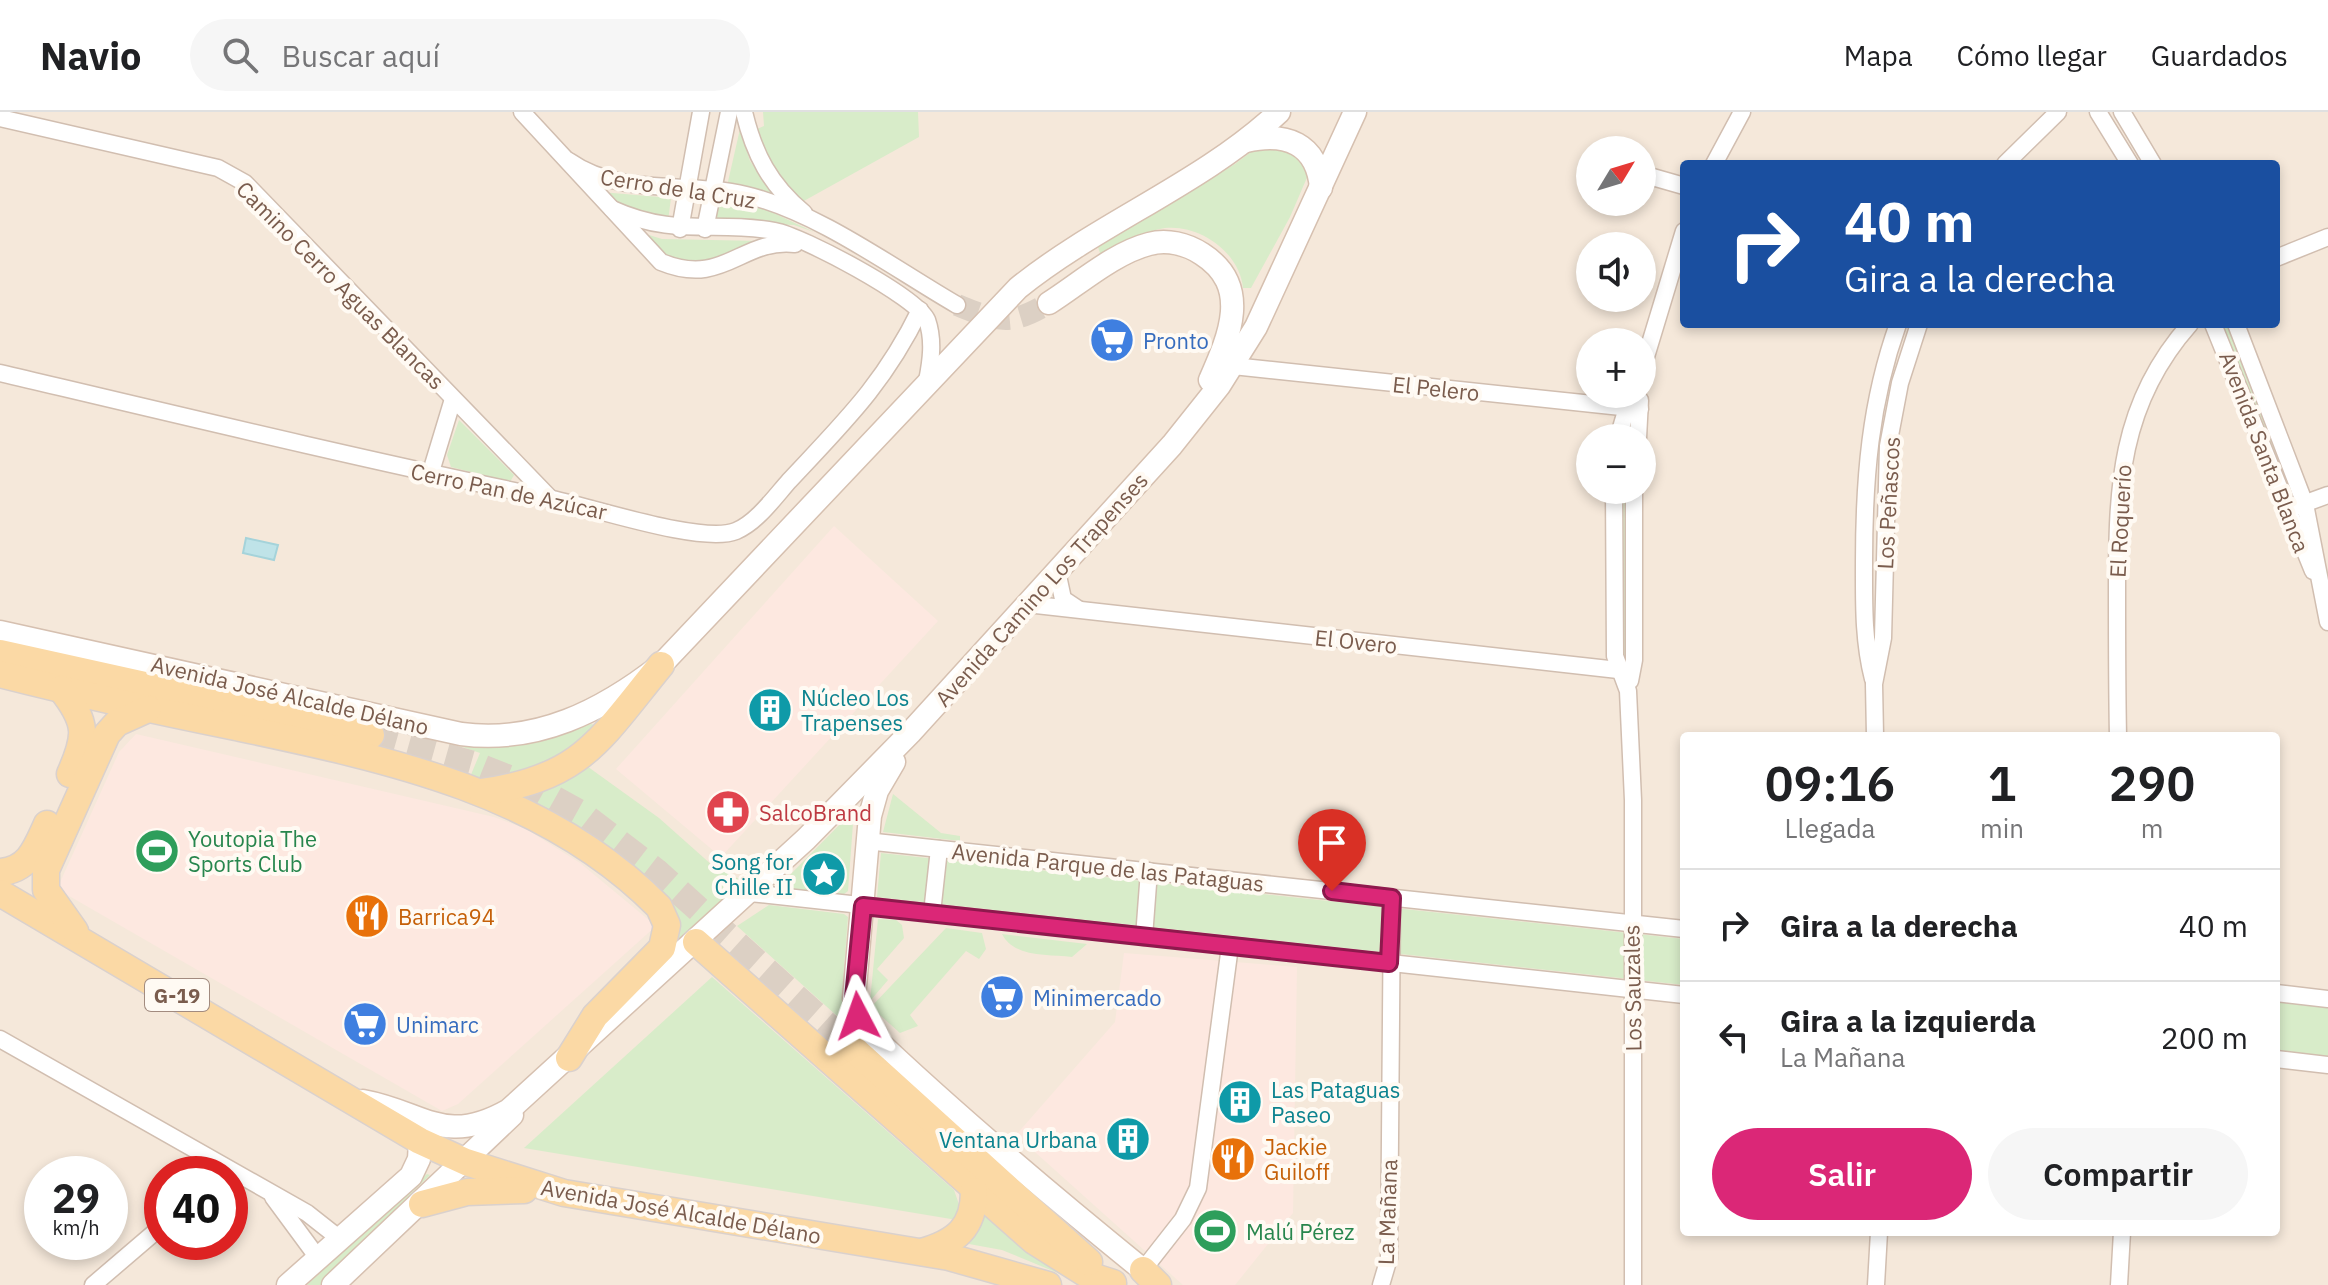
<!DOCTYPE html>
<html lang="es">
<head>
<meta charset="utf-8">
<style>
	:root { --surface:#fff; --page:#f6f6f6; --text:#202124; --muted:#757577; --line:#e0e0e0; --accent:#db2777 }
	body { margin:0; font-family:"IBM Plex Sans",sans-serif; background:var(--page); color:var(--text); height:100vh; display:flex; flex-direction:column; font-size:30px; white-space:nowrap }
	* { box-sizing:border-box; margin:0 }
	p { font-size:26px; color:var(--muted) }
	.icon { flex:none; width:44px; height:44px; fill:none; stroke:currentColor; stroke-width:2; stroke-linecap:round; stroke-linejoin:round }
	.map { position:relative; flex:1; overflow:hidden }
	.side { position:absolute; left:1680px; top:620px; width:600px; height:504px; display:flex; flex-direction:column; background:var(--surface); border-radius:8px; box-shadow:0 4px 12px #0003 }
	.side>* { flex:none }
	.guide { position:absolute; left:1680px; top:48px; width:600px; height:168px; border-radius:8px; box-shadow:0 4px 12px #0003; background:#1a4fa0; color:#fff; overflow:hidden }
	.needle { width:52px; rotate:52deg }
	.fabs { position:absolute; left:1576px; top:24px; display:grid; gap:16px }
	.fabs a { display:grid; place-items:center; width:80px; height:80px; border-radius:50%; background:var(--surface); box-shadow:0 4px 12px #0003; font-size:40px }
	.speed { position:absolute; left:24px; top:1044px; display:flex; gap:16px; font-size:40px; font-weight:700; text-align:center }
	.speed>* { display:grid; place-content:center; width:104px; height:104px; border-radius:50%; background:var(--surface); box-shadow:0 4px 12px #0003; line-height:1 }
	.speed small { font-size:20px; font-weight:400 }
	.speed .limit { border:12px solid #d22; background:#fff; color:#111 }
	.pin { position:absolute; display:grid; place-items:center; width:68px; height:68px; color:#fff; margin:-82px -34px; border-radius:50% 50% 50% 0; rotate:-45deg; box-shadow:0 0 8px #0007 }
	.pin .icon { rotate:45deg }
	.me { position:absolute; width:88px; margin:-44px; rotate:356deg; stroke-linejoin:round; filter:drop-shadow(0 0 6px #0008) }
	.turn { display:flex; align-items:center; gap:28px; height:168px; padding:0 32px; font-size:36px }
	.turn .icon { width:104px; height:104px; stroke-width:2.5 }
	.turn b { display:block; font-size:56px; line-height:68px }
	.eta { display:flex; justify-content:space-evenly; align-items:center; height:136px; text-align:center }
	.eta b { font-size:48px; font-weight:600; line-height:56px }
	.action { display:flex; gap:16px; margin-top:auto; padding:16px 32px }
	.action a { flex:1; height:92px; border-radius:48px; background:var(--accent); color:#fff; font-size:32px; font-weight:600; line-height:92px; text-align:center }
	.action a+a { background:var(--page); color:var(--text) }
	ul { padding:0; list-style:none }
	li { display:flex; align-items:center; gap:24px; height:112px; padding:0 32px; border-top:2px solid var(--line) }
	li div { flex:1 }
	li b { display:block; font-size:30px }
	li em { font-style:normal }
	header { display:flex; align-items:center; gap:48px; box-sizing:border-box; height:112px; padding:0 40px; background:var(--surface); border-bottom:2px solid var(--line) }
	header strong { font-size:38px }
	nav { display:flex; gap:44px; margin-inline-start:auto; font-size:28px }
	.search { width:560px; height:72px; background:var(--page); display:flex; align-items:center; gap:20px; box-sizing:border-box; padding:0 28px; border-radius:44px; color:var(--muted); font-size:30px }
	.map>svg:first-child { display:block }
	.residential { fill:#f5e8da; fill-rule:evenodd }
	.commercial { fill:#fde8e0 }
	.green { fill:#d8ecc9 }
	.water { fill:#bfe3e8; stroke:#a5d3da; stroke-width:2 }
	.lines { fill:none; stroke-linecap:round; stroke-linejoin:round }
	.secondary-tunnel { stroke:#dcd0c4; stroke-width:22; stroke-dasharray:22 11; stroke-linecap:butt }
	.primary-tunnel { stroke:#dcd0c4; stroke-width:26; stroke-dasharray:26 13; stroke-linecap:butt }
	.street-casing { stroke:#d1beb0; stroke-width:19 }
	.secondary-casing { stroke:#d6c0b0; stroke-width:25 }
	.primary-casing { stroke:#dad1cd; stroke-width:29 }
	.street { stroke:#fff; stroke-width:16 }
	.secondary { stroke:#fff; stroke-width:22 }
	.primary { stroke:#fbd9a5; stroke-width:26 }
	.route-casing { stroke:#8e194d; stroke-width:20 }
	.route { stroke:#db2777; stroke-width:14 }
	.labels { text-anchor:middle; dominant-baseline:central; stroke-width:8; stroke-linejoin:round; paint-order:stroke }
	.shield { fill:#fffaf3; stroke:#a28b7f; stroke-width:2 }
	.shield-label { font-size:20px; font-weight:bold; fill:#7a5c4d }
	.street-label { font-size:22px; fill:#7a5c4d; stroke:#fffaf3 }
	.shop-label { font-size:22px; fill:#366cbe; stroke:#fffaf3; text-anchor:start }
	.culture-label { font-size:22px; fill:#0d838f; stroke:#fffaf3; text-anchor:start }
	.health-label { font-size:22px; fill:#be3a42; stroke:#fffaf3; text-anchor:start }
	.leisure-label { font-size:22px; fill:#27864d; stroke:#fffaf3; text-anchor:start }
	.food-label { font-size:22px; fill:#c56008; stroke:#fffaf3; text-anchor:start }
</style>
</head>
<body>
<header>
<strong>Navio</strong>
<div class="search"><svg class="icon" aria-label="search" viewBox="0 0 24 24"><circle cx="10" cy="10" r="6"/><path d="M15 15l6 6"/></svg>Buscar aquí</div>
<nav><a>Mapa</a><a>Cómo llegar</a><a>Guardados</a></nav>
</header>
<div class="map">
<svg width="2328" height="1173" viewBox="0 0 2328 1173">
	<rect width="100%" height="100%" fill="#fdf6ec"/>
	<path class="residential" d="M0 0H2328V1173H0ZM1590 38H1642V90H1590ZM1684 52H2276V212H1684ZM1590 134H1642V186H1590ZM1590 230H1642V282H1590ZM1590 326H1642V378H1590ZM1684 624H2276V1120H1684ZM42 1062H110V1130H42ZM162 1062H230V1130H162Z"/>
	<g class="commercial">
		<polygon points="834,414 938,509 721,745 616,657"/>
		<polygon points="136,622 494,705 526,717 580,751 656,814 458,992 442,999 57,777 119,640"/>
		<polygon points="1124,841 1297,855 1293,1101 1235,1173 1183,1173 1016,1023 1115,910"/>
	</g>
	<g class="green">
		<path d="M763 0H918L919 25 802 90C778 72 767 43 757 17L764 14Z"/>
		<polygon points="740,17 750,49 779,90 727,74"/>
		<path d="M1272 24 1312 54 1290 105 1251 176H1243C1240 141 1200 112 1165 116 1142 119 1121 135 1102 147L1098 135 1235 52Z"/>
		<polygon points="601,80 671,86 668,109 619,94"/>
		<polygon points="724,84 761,95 814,120 794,113 719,110 715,106 720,87"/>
		<polygon points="636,119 662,127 761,129 710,155 657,142"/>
		<polygon points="2221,212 2227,212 2292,384"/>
		<polygon points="459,308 514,363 510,370 451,355 447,343"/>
		<polygon points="1622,378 1627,378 1626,549 1622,548"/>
		<polygon points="591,612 599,614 572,645 493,670 470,665 480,641 454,632 540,630"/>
		<polygon points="584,652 659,706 713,754 743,769 680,827 512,685"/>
		<polygon points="893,682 941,721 960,724 960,729 883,720"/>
		<polygon points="854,698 848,779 844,782 786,778 783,770"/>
		<polygon points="881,741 1684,827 1684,873 877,785"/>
		<polygon points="769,793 844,802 848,805 842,882 846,912 737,814"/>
		<polygon points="878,807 896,808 902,813 904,826 877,857 888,868 870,889"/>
		<polygon points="946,816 982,821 986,837 979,847 966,839 910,903 918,914 900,921 871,895"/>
		<path d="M1002 822 1087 832 1072 845C1049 842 1014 846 1002 822Z"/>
		<polygon points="712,865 954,1078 961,1098 957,1108 524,1036"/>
		<polygon points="2276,890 2328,896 2328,944 2276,939"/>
		<path d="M427 1062 430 1063C393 1099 358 1138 320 1173H307Z"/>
		<polygon points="982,1095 1087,1173 1002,1138 969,1132"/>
	</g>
	<polygon class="water" points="246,426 278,433 274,448 243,441"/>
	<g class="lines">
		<path class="secondary-tunnel" d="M957 193C998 209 1009 215 1049 191"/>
		<polyline class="primary-tunnel" points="371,623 474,652 539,678 582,702 656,759 847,931"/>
		<g class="street-casing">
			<g id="street">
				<path d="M522 0 661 150C724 176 741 126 795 132"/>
				<path d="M744 0C754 42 770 73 804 101"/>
				<polyline points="2098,0 2130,52"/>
				<polyline points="2122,0 2153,52"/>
				<polyline points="0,6 218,56 245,71 550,386"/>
				<path d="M569 49C620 85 688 69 746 83 818 100 893 156 957 193"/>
				<polyline points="1714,52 1742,0"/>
				<polyline points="2005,52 2058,0"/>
				<polyline points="1642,62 1684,74"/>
				<path d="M612 97C676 126 714 108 775 119 802 124 917 185 927 208 934 228 931 249 927 269"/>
				<polyline points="680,117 701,0"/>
				<polyline points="705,117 729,0"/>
				<polyline points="2276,146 2328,125"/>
				<polyline points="2213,212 2313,459"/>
				<polyline points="2236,212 2305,392 2328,510"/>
				<polyline points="1233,254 1640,297"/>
				<polyline points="1642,258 1684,119"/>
				<path d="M0 261C182 304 365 348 548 386 589 394 702 433 736 419 757 410 774 386 789 369 844 310 884 272 920 198"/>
				<polyline points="1618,326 1631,282"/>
				<polyline points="1638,326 1640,288"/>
				<polyline points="430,363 453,287"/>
				<polyline points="1614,378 1615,544 1628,579 1633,688 1633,1173"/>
				<polyline points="2295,395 2328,383"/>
				<polyline points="1057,459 1063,487 1078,497"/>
				<polyline points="1027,492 1627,559"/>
				<path d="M1873 567C1863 528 1864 490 1864 450 1864 367 1870 290 1898 212"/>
				<polyline points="1630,569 1634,548 1634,378"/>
				<polyline points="1875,624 1874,572 1883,526 1888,334 1900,271 1919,212"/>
				<path d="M2118 624C2117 575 2117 526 2117 477 2117 376 2119 292 2190 212"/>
				<polyline points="866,729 1684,817"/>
				<polyline points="750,781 1684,883"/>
				<polyline points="932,801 939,737"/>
				<polyline points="1144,825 1149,759"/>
				<polyline points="2276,881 2328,887"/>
				<polyline points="0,927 307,1101 340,1127"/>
				<polyline points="2276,947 2328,953"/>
				<polyline points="273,1085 318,1146"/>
				<polyline points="1143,1158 1183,1107 1198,1076 1230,834"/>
				<polyline points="93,1173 162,1114"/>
				<polyline points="1381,1173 1389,1146 1392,786"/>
				<polyline points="1876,1173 1879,1120"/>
				<polyline points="2119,1173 2122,1120"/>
			</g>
		</g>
		<g class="secondary-casing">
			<g id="secondary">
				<path d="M1246 29C1286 20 1317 31 1321 76"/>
				<path d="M1049 191C1079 172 1114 141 1149 132 1167 127 1187 132 1202 142 1252 174 1229 225 1210 268"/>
				<path d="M0 520 461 622C537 632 602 599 661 553L1018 176C1100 110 1202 72 1279 0"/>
				<path d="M894 650 877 679 870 704 854 886 866 918C955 1003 1048 1081 1143 1158"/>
				<path d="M363 989C424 1000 444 1035 509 998L806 727 910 621 1172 333 1219 274 1256 215 1355 0"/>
				<polyline points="288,1173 411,1064 419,1047 420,1029"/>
				<polyline points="333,1173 512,1003"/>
			</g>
		</g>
		<g class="primary-casing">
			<g id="primary">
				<polyline points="0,541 371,623"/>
				<path d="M0 562C78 582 157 599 236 615 387 647 546 680 659 795L667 813 662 836 595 904 569 946"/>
				<path d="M61 577C88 611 87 624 70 662"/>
				<path d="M482 680C583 666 600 627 661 553"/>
				<path d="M0 760C29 758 36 736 47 712"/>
				<polyline points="0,781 420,1029 466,1050 564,1081 949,1145 1048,1173"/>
				<polyline points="75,819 46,778 46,758 107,622 117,611 148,597"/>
				<polyline points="696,830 1034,1129 1088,1163 1113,1171"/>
				<polyline points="847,931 1089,1150"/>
				<polyline points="422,1092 467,1080 524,1078"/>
				<path d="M922 1140C956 1130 974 1116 974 1079"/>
				<polyline points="1143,1158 1158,1173"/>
			</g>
		</g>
		<use href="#street" class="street"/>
		<use href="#secondary" class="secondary"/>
		<use href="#primary" class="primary"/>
	</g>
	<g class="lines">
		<g class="route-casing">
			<polyline id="route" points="858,904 854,886 863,794 1389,851 1392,786 1332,779"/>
		</g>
		<use href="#route" class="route"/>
	</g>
	<defs>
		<g id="supermarket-disc" transform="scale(2.3)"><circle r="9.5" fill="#3f7fe0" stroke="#fffaf3"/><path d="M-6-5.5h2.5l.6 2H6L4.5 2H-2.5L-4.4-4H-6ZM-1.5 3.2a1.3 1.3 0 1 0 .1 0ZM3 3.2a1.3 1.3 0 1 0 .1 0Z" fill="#fff"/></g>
		<g id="building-disc" transform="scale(2.3)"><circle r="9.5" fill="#0f9aa8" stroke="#fffaf3"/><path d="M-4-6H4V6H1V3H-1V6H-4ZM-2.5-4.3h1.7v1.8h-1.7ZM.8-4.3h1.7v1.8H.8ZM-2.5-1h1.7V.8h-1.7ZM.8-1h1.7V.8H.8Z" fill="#fff"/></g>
		<g id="pharmacy-disc" transform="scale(2.3)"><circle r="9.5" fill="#e0444e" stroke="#fffaf3"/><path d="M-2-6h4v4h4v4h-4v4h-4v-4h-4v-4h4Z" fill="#fff"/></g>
		<g id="stadium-disc" transform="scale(2.3)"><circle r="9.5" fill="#2e9e5b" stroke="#fffaf3"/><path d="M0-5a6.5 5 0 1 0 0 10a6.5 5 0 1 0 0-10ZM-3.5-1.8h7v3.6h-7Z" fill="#fff"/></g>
		<g id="sight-disc" transform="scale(2.3)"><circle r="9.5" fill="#0f9aa8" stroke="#fffaf3"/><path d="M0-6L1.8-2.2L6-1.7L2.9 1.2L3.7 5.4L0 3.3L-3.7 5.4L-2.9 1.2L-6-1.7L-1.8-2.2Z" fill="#fff"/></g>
		<g id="restaurant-disc" transform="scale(2.3)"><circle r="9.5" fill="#e8710a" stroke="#fffaf3"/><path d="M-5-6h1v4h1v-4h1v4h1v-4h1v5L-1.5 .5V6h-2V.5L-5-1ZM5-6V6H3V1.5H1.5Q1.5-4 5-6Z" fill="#fff"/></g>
	</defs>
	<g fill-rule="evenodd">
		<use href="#supermarket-disc" x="1112" y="228"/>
		<use href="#building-disc" x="770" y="598"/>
		<use href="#pharmacy-disc" x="728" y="700"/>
		<use href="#stadium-disc" x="157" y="739"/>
		<use href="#sight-disc" x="824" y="762"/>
		<use href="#restaurant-disc" x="367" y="804"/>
		<use href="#supermarket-disc" x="1002" y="885"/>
		<use href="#supermarket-disc" x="365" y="912"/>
		<use href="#building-disc" x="1240" y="990"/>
		<use href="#building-disc" x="1128" y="1027"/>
		<use href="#restaurant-disc" x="1233" y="1047"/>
		<use href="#stadium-disc" x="1215" y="1119"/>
	</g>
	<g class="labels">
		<rect class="shield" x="145" y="867" width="64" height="32" rx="6"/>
		<g class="shield-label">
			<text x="177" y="883">G-19</text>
		</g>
		<g class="street-label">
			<text transform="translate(678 76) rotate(9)">Cerro de la Cruz</text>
			<text transform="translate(341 173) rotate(45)">Camino Cerro Aguas Blancas</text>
			<text transform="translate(1436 276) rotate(6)">El Pelero</text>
			<text transform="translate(2265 340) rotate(69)">Avenida Santa Blanca</text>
			<text transform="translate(509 379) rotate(12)">Cerro Pan de Azúcar</text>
			<text transform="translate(1888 391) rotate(-87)">Los Peñascos</text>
			<text transform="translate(2120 409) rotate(-87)">El Roquerío</text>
			<text transform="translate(1041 477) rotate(-48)">Avenida Camino Los Trapenses</text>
			<text transform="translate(1356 529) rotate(6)">El Overo</text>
			<text transform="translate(290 583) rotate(13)">Avenida José Alcalde Délano</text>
			<text transform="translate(1108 755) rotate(6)">Avenida Parque de las Pataguas</text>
			<text transform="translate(1632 876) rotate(-91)">Los Sauzales</text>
			<text transform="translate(681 1099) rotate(10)">Avenida José Alcalde Délano</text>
			<text transform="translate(1387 1100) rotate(-88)">La Mañana</text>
		</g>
		<g class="shop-label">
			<text x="1143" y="228">Pronto</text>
			<text x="1033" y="885">Minimercado</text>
			<text x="396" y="912">Unimarc</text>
		</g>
		<g class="culture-label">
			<text x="801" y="585">Núcleo Los<tspan x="801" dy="25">Trapenses</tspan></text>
			<text x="793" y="749" text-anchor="end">Song for<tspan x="793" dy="25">Chille II</tspan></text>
			<text x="1271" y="977">Las Pataguas<tspan x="1271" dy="25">Paseo</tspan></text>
			<text x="1097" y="1027" text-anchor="end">Ventana Urbana</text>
		</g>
		<g class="health-label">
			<text x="759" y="700">SalcoBrand</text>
		</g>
		<g class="leisure-label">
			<text x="188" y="726">Youtopia The<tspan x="188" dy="25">Sports Club</tspan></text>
			<text x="1246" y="1119">Malú Pérez</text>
		</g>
		<g class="food-label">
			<text x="398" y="804">Barrica94</text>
			<text x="1264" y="1034">Jackie<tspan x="1264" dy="25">Guiloff</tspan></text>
		</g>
	</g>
</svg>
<div class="fabs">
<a><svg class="needle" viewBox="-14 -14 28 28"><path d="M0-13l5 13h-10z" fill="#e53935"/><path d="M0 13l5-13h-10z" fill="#757577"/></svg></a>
<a><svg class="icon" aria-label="sound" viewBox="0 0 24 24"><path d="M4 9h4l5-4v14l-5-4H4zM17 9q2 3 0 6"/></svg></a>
<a>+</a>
<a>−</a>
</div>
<div class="speed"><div>29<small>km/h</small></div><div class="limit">40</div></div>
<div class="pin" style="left:1332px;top:779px;background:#d93025"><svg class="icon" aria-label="arrive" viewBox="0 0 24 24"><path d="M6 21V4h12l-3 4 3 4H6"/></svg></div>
<svg class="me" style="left:858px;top:904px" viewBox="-20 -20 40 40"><path d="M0-17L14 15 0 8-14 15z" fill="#db2777" stroke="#fff" stroke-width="4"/></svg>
<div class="guide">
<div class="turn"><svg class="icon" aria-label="right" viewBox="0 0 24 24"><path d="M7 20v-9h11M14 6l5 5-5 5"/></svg><div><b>40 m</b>Gira a la derecha</div></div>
</div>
<section class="side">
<div class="eta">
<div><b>09:16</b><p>Llegada</p></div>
<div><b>1</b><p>min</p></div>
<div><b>290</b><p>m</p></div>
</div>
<ul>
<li><svg class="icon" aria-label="right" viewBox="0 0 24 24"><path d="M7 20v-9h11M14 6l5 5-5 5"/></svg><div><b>Gira a la derecha</b></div><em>40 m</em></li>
<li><svg class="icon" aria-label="left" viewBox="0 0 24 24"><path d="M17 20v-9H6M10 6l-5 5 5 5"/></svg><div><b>Gira a la izquierda</b><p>La Mañana</p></div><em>200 m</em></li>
</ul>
<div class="action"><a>Salir</a><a>Compartir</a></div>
</section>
</div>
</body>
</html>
